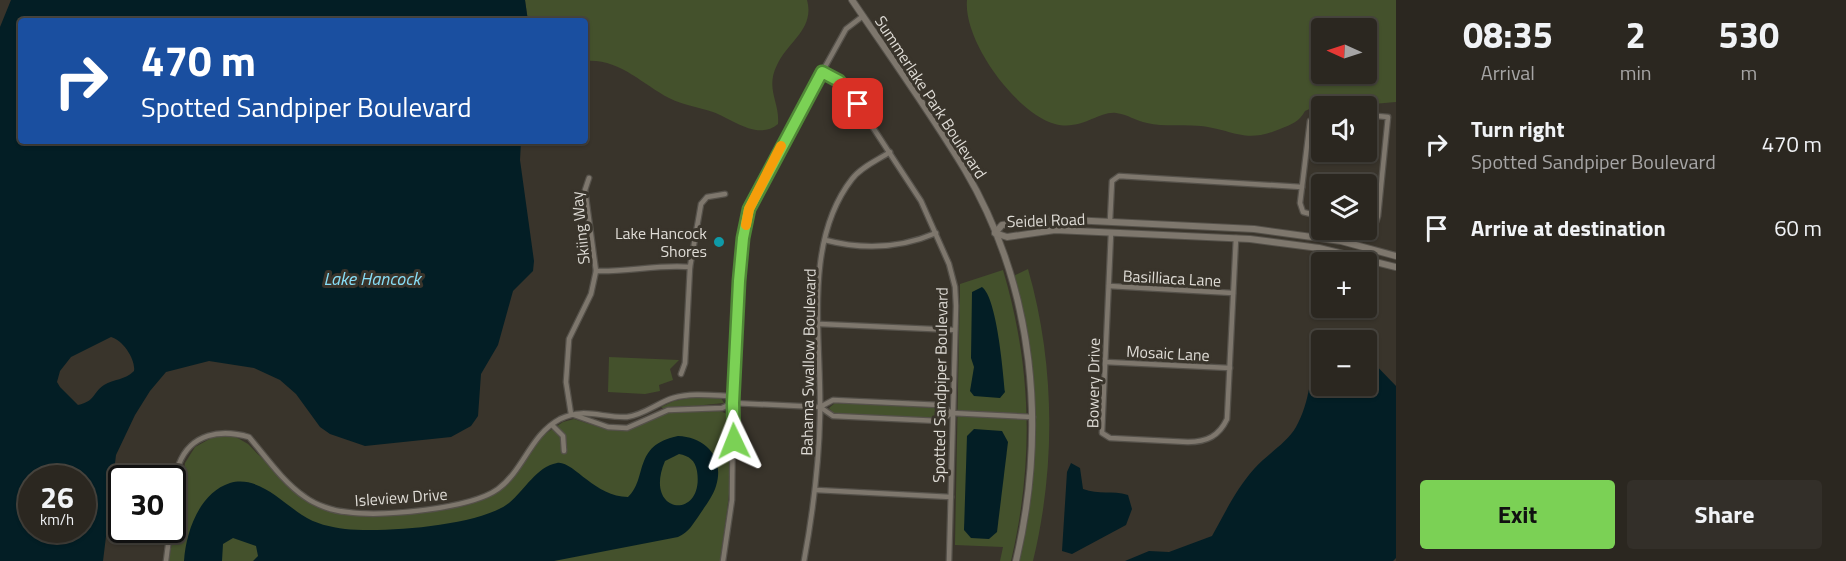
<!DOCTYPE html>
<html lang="en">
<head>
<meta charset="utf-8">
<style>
	:root { --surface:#2b2720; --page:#332f29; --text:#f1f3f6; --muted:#a6a5a5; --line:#47443e; --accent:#7bd155 }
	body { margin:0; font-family:"Titillium Web",sans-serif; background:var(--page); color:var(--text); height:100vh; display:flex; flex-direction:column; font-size:22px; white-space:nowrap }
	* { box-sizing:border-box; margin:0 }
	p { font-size:20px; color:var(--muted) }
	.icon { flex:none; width:33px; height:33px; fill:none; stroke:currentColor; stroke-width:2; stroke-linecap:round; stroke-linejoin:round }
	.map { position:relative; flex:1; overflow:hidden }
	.panel { display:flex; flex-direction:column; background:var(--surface); width:450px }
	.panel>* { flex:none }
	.guide { position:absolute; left:18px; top:18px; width:570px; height:126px; border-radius:6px; box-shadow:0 2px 4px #0004,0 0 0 2px var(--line); background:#1a4fa0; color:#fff; overflow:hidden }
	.needle { width:39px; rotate:273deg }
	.fabs { position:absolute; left:1311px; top:18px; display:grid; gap:12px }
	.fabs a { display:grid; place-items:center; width:66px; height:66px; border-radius:6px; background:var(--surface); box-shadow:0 2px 4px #0004,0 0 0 2px var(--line); font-size:30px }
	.speed { position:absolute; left:18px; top:465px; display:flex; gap:12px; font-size:30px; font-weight:700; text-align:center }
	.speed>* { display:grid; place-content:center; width:78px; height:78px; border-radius:50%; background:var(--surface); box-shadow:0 2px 4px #0004,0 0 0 2px var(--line); line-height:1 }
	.speed small { font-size:15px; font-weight:400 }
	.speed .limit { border:3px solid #111; border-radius:9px; background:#fff; color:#111 }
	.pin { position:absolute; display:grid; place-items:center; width:51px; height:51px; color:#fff; margin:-26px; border-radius:12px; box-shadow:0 3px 9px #0006 }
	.me { position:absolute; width:66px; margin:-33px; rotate:358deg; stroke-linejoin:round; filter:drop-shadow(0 0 4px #0008) }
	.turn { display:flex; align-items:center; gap:21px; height:126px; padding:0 24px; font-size:27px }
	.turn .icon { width:78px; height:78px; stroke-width:2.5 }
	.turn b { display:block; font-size:42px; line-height:51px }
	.eta { display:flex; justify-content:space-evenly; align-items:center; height:102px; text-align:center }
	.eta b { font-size:36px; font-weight:700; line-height:42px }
	.cta { display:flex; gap:12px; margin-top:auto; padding:12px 24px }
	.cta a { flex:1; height:69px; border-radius:6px; background:var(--accent); color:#111; font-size:24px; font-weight:700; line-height:69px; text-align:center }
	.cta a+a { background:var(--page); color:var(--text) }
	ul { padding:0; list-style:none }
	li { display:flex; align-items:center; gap:18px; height:84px; padding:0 24px }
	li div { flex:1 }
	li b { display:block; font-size:22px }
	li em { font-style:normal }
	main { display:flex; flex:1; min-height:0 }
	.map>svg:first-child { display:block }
	.green { fill:#44512c; fill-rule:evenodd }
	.water { fill:#031e25; fill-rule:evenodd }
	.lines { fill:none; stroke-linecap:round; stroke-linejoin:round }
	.minor-casing { stroke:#55514a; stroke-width:7 }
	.secondary-casing { stroke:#55514a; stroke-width:8 }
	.minor { stroke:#7e776d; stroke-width:4.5 }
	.secondary { stroke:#7e776d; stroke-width:6 }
	.route-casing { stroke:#508837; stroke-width:15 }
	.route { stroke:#7bd155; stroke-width:10 }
	.slow { stroke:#f59e0b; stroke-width:10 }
	.culture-dot { fill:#0f9aa8; stroke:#39342b; stroke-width:2 }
	.labels { text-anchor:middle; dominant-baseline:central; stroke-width:6; stroke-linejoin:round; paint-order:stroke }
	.street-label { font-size:16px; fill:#dfdcd6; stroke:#39342b }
	.poi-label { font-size:16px; fill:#dfdcd6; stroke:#39342b; text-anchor:end }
	.water-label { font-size:18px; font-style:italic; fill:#88def7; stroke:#39342b }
</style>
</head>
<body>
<main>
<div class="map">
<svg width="1396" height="561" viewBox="0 0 1396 561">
	<rect width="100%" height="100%" fill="#39342b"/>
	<g class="green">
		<path d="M525 0H807C815 29 788 41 777 65 765 89 780 102 778 124 758 141 732 119 713 112 698 107 683 105 669 98 642 84 619 58 585 61V21H528Z"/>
		<path d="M967 0H1396V102L1373 104 1325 102 1305 111C1299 122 1292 124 1280 129 1244 144 1235 130 1201 126 1183 124 1164 127 1147 123 1136 121 1127 114 1116 113 1098 111 1082 131 1055 124 1016 113 963 41 967 0ZM1322 28H1366V74H1322Z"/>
		<path d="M1028 269C1055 363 1056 466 1033 561H1016L1029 492 1030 379 1011 277Z"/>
		<path d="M1003 270C1032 368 1034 462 1011 561H1000L1003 547 955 545 960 284Z"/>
		<polygon points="609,357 679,360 670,369 673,380 659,385 660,391 645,394 608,392"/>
		<polygon points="695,397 721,398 724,403 664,409 661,407 674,401"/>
		<polygon points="835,403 936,408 941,409 943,414 939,419 834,414 829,408"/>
		<path d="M718 410 729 415C738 453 725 521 720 561H169L185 463 195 447 215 436 236 437 248 444 295 492 312 504 344 515 370 514 465 506 484 499 511 481 542 436 563 422 574 419 608 430H629L667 413Z"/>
	</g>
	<g class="water">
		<path d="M11 0H525L528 21H21V141H521L520 160 534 261 533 271 513 291 498 345 481 374 478 416 471 426 451 437 365 446 330 434 320 427 296 394 280 380 254 368 209 361 166 372 150 391 135 415 116 455 103 561H0V27ZM111 337C123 340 136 360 134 371 125 380 114 379 104 385 92 393 96 401 78 405L60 387 57 382 60 371 71 357ZM32 478H82V530H32Z"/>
		<path d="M982 287C997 298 1003 372 1005 392L1000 398 974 396 970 391 974 367 971 358 972 292Z"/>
		<path d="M1319 343H1321L1322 386H1366L1367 356 1396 386V558L1393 561H1125L1149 551 1169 552 1212 536C1225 513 1236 489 1254 469 1266 455 1287 443 1296 427 1311 401 1310 371 1319 343Z"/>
		<polygon points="974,429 1002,431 1008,442 997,532 989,539 971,538 964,530 967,436"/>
		<path d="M678 436C705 437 725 457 716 486 713 496 706 505 700 514 693 524 689 532 678 537L554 561H253L258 556 256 546 233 538 223 544 222 561H184C186 532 199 493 230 483 258 475 282 502 302 515 315 524 331 527 345 529 383 533 480 526 509 503 525 490 536 467 557 463 573 460 594 497 628 497 648 479 632 445 678 436ZM679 454C689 456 695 460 697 471 705 521 642 515 665 461Z"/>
		<path d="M1071 463 1080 468 1083 489C1099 495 1112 490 1128 495L1132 509 1126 525 1072 554 1062 551 1067 472Z"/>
	</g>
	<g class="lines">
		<g class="minor-casing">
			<g id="minor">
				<polyline points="822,72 847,88 921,201 949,264 955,287 956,306 949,561"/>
				<polyline points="1322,115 1310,121 1300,203 1303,212 1322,217"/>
				<polyline points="1366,115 1388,117 1378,216 1376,222 1366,227"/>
				<polyline points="1110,221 1112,181 1119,176 1302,187"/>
				<path d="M1111 233 1102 433 1110 438 1188 442C1207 442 1219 436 1227 419L1236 238"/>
				<path d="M825 240C863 250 901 248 936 233"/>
				<path d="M596 271C629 272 659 264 690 267"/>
				<polyline points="1109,286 1233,293"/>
				<polyline points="820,324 955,330"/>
				<polyline points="1105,362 1230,368"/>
				<polyline points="681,374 685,363 690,267 701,204 707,197 725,194"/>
				<polyline points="820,407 833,416 939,421 952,413"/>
				<polyline points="571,414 566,382 569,339 591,294 596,271 585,190 589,178"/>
				<polyline points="574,415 608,427 627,428 668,410 722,408 733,403 820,407 833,400 940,405 952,413 1033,417"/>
				<polyline points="552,425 563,436 564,451"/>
				<polyline points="816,490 951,497"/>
				<path d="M172 511C174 497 174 478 179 464 191 433 221 429 249 437 266 457 283 482 305 497 316 505 333 511 347 512 382 517 470 509 498 489 524 470 530 435 560 419 584 407 602 418 627 417 644 415 657 403 673 398 690 393 709 395 727 396L733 403"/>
				<polyline points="166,561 170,530"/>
				<polyline points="723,561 732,500 733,403 741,254 749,209 765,175 846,29 863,16"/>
				<path d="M804 561C813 512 819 465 820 415 822 340 802 243 852 179 861 167 878 160 890 152"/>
			</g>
		</g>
		<g class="secondary-casing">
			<g id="secondary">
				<path d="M852 0C890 56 930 112 965 170 1035 289 1047 429 1016 561"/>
				<polyline points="995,233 1002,225 1051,219 1254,229 1341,241 1396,256"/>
				<polyline points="995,233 1007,237 1055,230 1250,239 1319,248 1396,267"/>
			</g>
		</g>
		<use href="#minor" class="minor"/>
		<use href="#secondary" class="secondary"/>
	</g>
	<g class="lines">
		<g class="route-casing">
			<polyline id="route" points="734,441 733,403 739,281 743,238 749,209 822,72 839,81 858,104"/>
		</g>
		<use href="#route" class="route"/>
		<polyline class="slow" points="746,225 749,209 781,146"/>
	</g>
	<circle class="culture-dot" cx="719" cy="242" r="6"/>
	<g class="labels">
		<g class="street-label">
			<text transform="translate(931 97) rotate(57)">Summerlake Park Boulevard</text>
			<text transform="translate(1046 220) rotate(-2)">Seidel Road</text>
			<text transform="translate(580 228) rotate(-96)">Skiing Way</text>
			<text transform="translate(1172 278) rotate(3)">Basilliaca Lane</text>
			<text transform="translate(1168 353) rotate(3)">Mosaic Lane</text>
			<text transform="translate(808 362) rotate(-89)">Bahama Swallow Boulevard</text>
			<text transform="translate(1093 383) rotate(-89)">Bowery Drive</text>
			<text transform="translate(940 385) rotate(-89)">Spotted Sandpiper Boulevard</text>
			<text transform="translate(401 497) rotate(-4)">Isleview Drive</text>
		</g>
		<g class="poi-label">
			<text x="707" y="233">Lake Hancock<tspan x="707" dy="18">Shores</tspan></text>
		</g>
		<g class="water-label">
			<text x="372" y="278">Lake Hancock</text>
		</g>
	</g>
</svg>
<div class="fabs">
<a><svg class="needle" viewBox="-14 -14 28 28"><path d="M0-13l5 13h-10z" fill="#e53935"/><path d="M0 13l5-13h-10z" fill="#a6a5a5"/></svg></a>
<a><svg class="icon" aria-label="sound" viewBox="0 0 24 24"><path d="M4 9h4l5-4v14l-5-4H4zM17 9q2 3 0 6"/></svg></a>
<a><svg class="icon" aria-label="layers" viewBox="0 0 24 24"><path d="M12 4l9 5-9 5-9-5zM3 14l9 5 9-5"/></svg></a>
<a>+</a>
<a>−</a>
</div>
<div class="speed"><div>26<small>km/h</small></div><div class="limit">30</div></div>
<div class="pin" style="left:858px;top:104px;background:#d93025"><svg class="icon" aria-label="arrive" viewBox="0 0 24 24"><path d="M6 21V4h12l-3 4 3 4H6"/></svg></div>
<svg class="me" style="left:734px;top:441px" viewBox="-20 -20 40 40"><path d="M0-17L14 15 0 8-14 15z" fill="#7bd155" stroke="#fff" stroke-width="4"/></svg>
<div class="guide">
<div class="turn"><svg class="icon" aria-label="right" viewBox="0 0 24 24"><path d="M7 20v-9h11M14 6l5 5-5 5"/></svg><div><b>470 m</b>Spotted Sandpiper Boulevard</div></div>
</div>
</div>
<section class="panel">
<div class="eta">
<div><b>08:35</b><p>Arrival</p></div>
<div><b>2</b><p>min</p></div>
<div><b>530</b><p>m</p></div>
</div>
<ul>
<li><svg class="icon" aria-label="right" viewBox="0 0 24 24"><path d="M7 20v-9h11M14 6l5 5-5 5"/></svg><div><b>Turn right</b><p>Spotted Sandpiper Boulevard</p></div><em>470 m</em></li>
<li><svg class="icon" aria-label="arrive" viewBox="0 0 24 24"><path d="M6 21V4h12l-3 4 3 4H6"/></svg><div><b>Arrive at destination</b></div><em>60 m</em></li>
</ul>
<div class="cta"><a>Exit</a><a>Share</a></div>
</section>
</main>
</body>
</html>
